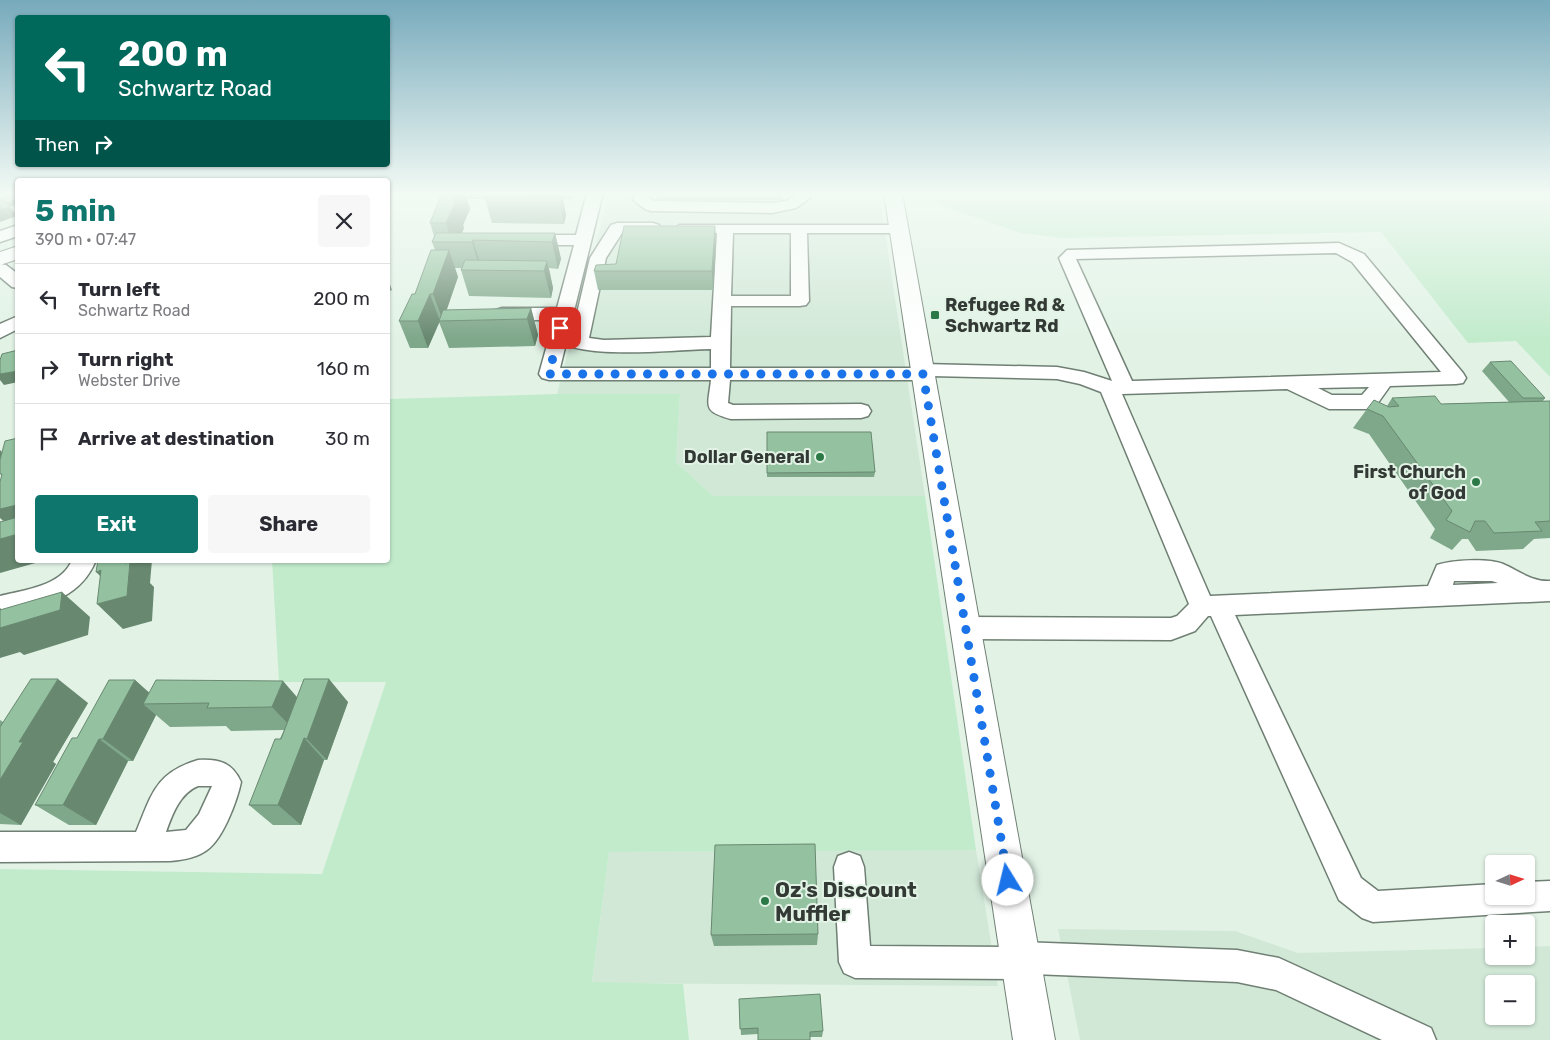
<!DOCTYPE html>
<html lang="en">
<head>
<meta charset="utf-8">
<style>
	:root { --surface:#fff; --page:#f7f7f7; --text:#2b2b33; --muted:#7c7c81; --line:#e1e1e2; --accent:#0f766e }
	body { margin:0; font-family:Rubik,sans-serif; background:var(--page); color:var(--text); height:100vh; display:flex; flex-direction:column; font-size:19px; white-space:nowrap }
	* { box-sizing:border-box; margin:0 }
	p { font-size:16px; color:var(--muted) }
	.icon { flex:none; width:28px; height:28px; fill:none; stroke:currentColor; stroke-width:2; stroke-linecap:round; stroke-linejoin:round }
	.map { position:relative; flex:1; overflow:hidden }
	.details { position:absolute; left:15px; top:178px; width:375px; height:385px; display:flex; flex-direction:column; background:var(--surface); border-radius:5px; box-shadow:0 1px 4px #0004 }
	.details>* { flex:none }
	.guide { position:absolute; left:15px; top:15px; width:375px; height:152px; border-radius:5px; box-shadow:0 1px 4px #0004; background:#00695c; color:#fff; overflow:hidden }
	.needle { width:32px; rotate:86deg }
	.controls { position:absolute; left:1485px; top:855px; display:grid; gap:10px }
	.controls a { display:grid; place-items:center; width:50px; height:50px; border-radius:5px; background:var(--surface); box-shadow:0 1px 4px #0004; font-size:25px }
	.pin { position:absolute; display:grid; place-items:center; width:42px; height:42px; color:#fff; margin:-21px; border-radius:10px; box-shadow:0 2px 8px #0006 }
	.me { position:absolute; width:55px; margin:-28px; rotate:351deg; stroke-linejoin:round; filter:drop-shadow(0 0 4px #0008) }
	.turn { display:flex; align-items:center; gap:18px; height:105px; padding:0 20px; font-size:22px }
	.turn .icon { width:65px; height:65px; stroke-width:2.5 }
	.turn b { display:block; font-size:35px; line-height:42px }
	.then { display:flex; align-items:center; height:48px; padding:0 20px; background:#0003; gap:10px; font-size:19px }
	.round { display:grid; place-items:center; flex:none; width:52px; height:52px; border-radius:5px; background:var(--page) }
	.headline { display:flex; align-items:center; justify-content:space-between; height:85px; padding:0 20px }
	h1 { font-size:30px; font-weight:700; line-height:38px; color:var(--accent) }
	.action { display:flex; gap:10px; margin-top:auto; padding:10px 20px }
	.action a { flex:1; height:58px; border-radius:5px; background:var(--accent); color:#fff; font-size:20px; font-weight:700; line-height:58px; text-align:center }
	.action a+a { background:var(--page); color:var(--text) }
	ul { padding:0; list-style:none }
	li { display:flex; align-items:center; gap:15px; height:70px; padding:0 20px; border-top:1px solid var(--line) }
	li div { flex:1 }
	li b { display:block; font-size:19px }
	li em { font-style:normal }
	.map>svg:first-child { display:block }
	.built { fill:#d1e8d7; fill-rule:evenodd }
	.green { fill:#c2ebcc }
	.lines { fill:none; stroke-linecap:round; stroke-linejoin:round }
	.minor-casing { stroke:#6f7f73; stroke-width:3 }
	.major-casing { stroke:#6f7f73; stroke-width:2 }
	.minor { fill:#fff; fill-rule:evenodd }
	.major { fill:#fff; fill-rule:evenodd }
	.wall { fill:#7fa78a }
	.shaded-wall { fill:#688870 }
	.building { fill:#94c2a0; stroke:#688870 }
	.route { stroke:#1a73e8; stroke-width:9; stroke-dasharray:0 16.2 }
	.poi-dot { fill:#2c7948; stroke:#e2f3e6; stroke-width:2 }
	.labels { text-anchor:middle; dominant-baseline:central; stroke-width:4; stroke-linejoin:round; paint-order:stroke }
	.poi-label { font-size:18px; font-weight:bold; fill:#333a35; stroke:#e2f3e6; text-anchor:end }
	.near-poi-label { font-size:21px; font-weight:bold; fill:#333a35; stroke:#e2f3e6; text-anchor:start }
</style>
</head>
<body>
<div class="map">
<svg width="1550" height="1040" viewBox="0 0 1550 1040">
	<rect width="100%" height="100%" fill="#e2f3e6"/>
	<g class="built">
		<polygon points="609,193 879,193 925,496 713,496 676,462 680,394 557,394"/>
		<polygon points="913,193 1550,193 1550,198 914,200"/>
		<polygon points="892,850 976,850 998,986 592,983 609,852"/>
		<path d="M1058 929 1235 931 1298 953 1494 948V956H1526V947L1550 946V1040H1080ZM1494 984H1526V1016H1494Z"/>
	</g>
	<g class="green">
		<polygon points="1550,198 1550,377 1516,341 1468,343 1381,232 1063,238 1021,233 939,205 936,200"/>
		<polygon points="557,394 680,394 676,462 713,496 925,496 976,850 609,852 592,982 683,984 689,1040 0,1040 0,869 322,874 386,682 279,682 272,560 388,560 388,399"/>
	</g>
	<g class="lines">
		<g class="minor-casing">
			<g id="minor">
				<path d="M587 193H603L560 368H711V349C670 350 611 357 572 347L570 343 590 258 611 225 617 223H653L659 225 661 228 659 231 622 233 606 258 589 338 604 340 711 337 717 233 679 231 677 228 679 225H905L907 228 905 231 899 233H807L809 301 806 305 800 306H731L730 368H915L923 364 1057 367 1084 372 1112 381 1059 258 1067 250 1339 243 1364 254 1463 373 1466 378 1463 383 1456 384 1390 386 1375 407 1368 409H1329L1287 389 1122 394 1210 596 1428 586 1437 565C1451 560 1489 558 1503 564 1519 571 1532 582 1550 581V601L1235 615 1361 878 1378 891 1494 884V896H1526V882L1550 881V911L1373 922 1362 918 1339 900 1211 616H1208L1195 631 1171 640 966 639 957 635 954 628 957 621 966 617 1171 618 1177 616 1189 604 1101 392 1080 384 1057 379 931 376 923 380H730L728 403 733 405 861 404 868 406 871 411 868 416 861 418 731 419C702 411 708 407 711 380H549L542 378 539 374 554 320H502L496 318 493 314 496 310 502 308H557L574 245H526L520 243 518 240 520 237 526 235H576ZM733 233H791V296H731ZM1336 253 1352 262 1441 372 1132 381 1076 259ZM1369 387 1362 395H1332L1318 388ZM1454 581H1492L1498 583 1453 585Z"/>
				<polygon points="635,193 651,193 649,198 654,201 772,203 786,201 794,196 794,193 810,193 810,198 796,208 772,213 651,211 645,209 633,200"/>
				<polygon points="18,225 18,236 0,242 0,231"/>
				<polygon points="0,264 6,265 18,274 18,288 12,287 0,277"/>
				<polygon points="18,316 18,329 0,338 0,324"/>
				<path d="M72 560H96C79 602 39 606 0 616V596C24 590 62 586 72 560Z"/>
				<path d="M198 760C219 759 232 762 241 782 237 801 223 839 207 850 196 858 182 860 170 861L0 862V832H136C152 794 155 773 198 760ZM198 786H212L199 814 186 830 166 832C172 815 180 793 198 786Z"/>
				<polygon points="849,852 860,856 864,867 870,946 1010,947 1021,942 1237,950 1279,958 1290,963 1431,1028 1436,1040 1382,1040 1276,990 1237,982 1032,974 1021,979 855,978 844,973 839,962 834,867 838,856"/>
			</g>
		</g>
		<g class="major-casing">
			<g id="major">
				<polygon points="884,193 902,193 1055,1040 1013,1040"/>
				<polygon points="18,246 18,259 0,265 0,252"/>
			</g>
		</g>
		<use href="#minor" class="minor"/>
		<use href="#major" class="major"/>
	</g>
	<g class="wall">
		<polygon points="442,193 573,193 571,199 563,199 566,215 564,224 492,223 485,199 467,199 470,209 463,225 464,228 462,233 555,233 561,259 558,269 549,268 553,288 551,298 469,296 461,270 461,268 455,268 458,277 446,310 531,308 538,335 535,346 449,348 439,322 428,348 410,348 399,321 415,294 435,250 432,242 434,236 430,223"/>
		<polygon points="656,193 783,193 783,200 657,201"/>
		<polygon points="715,226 716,244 713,290 598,290 594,271 616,264"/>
		<polygon points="1490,362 1545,398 1543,401 1550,401 1550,538 1534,539 1523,549 1476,551 1468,539 1462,539 1452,550 1430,538 1435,529 1369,434 1353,428 1367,409 1387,406 1392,398 1441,404 1509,402 1482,371"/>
		<polygon points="767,432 875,472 874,477 767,477"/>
		<polygon points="135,680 149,693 297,697 348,702 327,760 324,760 301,825 273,825 249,805 284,730 231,731 226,726 170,727 156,715 133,761 128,761 96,825 69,825 35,805 77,738"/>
		<polygon points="88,703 53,762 56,764 21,825 0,824 0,720 3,722"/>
		<polygon points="818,934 817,945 714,946 711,935"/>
		<polygon points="739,999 823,1031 822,1037 810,1037 758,1034 741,1035"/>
	</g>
	<g class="shaded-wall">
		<polygon points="457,193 465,193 470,209 463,225 464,228 458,242 452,242 446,223 453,202"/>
		<polygon points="559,193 562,193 566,215 564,224 558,197"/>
		<polygon points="570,193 573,193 571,199"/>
		<polygon points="18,199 18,204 10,207 17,216 0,222 0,210 4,203"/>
		<polygon points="715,226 716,244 713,290 712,271"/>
		<polygon points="555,233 561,259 558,269 552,242"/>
		<polygon points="473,240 481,267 480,269 472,242"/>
		<polygon points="449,250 458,277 443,321 433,294"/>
		<polygon points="547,261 553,288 551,298 544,271"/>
		<polygon points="388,279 392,290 388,292"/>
		<polygon points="430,294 440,321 428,348 418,321"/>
		<polygon points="531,308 538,335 535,346 527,319"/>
		<polygon points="18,371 18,382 4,385 0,380 0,374"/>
		<polygon points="0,450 2,452 0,460"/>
		<polygon points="18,504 18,534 0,518 0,509"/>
		<polygon points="18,534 18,560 46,560 0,573 0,539"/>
		<polygon points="125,560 152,560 150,583 154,587 152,621 123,629 97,604 122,597 96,572 125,563"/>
		<polygon points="62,592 90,617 88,635 24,655 20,652 0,658 0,608 18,623"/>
		<polygon points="58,679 88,703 53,762 56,764 21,825 0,813 0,780 19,742"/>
		<polygon points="329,679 348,702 327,760 307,739"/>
		<polygon points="135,680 162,704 143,704 156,715 133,761 103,739"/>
		<polygon points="283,681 303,704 294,730 272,707"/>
		<polygon points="304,738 324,760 301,825 278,805"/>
		<polygon points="99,739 128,761 96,825 63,805"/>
	</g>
	<g class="building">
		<polygon points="12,193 18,193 18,199 6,203 2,200 1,200 0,199 0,198"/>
		<polygon points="442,193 457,193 453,202 456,202 446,223 430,223"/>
		<polygon points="485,193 559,193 558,197 484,196"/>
		<polygon points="0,200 2,200 10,207 0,210"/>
		<polygon points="624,226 715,226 712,271 594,271 596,265 616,264"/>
		<polygon points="436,233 555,233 552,242 473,240 472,242 432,242"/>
		<polygon points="431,250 449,250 433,294 430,294 418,321 399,321 412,294 415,294"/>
		<polygon points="465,260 547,261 544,271 461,270"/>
		<polygon points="531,308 527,319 439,321 443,310"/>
		<polygon points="18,350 18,371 0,374 0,360 2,354"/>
		<polygon points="1511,361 1545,398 1523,398 1490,362"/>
		<polygon points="1435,396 1441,404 1550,401 1550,521 1535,522 1542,531 1494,533 1485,521 1475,521 1470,532 1446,520 1452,511 1383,416 1367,409 1374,400 1389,407 1399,406 1392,398"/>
		<polygon points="767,432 871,432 875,472 767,473"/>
		<polygon points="18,438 17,505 0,509 0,482 2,474 0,474 0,460 5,441"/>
		<polygon points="18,517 18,534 0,539 0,522"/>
		<polygon points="98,560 125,560 125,563 130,562 127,596 97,604 101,570 96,572"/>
		<polygon points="62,592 60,610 0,628 0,610"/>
		<polygon points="31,679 58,679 19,742 23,742 0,780 0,727"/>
		<polygon points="304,679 329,679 307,739 304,738 278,805 249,805 275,739 281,739"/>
		<polygon points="109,680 135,680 103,739 99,739 63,805 35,805 72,738 77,738"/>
		<polygon points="156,680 283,681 272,707 207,708 209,703 143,704"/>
		<polygon points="815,844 818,934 711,935 715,845"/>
		<polygon points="820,994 823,1031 810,1032 810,1040 758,1040 758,1028 740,1029 739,999"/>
	</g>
	<linearGradient id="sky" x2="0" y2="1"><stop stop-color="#77aabc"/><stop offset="0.57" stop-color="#f2faf4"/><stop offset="1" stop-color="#f2faf4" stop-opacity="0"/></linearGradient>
	<rect width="1550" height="339" fill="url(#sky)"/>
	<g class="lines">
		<polyline class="route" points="560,328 549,374 923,374 1008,880"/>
	</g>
	<g class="poi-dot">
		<rect x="930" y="310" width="10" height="10" rx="2.5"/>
		<circle cx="820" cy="457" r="5"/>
		<circle cx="1476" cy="482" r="5"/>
		<circle cx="765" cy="901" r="5"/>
	</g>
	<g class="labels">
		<g class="poi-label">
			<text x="945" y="305" text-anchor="start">Refugee Rd &amp;<tspan x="945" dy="21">Schwartz Rd</tspan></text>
			<text x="810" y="457">Dollar General</text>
			<text x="1466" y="472">First Church<tspan x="1466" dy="21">of God</tspan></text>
		</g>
		<g class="near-poi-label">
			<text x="775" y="889">Oz's Discount<tspan x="775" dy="24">Muffler</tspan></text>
		</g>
	</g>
</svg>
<div class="controls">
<a><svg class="needle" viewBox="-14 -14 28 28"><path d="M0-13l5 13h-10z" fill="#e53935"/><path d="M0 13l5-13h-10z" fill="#7c7c81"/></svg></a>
<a>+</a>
<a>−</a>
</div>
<div class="pin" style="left:560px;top:328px;background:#d93025"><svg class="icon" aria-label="arrive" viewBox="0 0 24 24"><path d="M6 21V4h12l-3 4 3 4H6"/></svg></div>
<svg class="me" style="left:1008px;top:880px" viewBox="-20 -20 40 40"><circle r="19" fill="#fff"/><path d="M0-13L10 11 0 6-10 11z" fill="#1a73e8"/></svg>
<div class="guide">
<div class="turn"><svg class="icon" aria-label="left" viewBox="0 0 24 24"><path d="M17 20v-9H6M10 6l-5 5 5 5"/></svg><div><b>200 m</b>Schwartz Road</div></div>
<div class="then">Then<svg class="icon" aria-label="right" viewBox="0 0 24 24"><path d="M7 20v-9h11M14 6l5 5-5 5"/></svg></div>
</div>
<section class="details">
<div class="headline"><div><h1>5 min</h1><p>390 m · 07:47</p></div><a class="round"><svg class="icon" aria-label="close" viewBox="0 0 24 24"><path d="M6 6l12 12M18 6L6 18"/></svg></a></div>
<ul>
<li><svg class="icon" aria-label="left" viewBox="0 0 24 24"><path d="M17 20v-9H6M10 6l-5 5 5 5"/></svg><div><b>Turn left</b><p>Schwartz Road</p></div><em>200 m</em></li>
<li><svg class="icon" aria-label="right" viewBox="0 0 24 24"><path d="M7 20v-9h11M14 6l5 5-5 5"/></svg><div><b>Turn right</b><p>Webster Drive</p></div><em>160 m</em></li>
<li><svg class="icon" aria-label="arrive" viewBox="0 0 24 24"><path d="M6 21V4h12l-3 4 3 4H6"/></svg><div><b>Arrive at destination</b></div><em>30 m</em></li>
</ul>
<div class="action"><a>Exit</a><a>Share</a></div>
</section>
</div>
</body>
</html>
